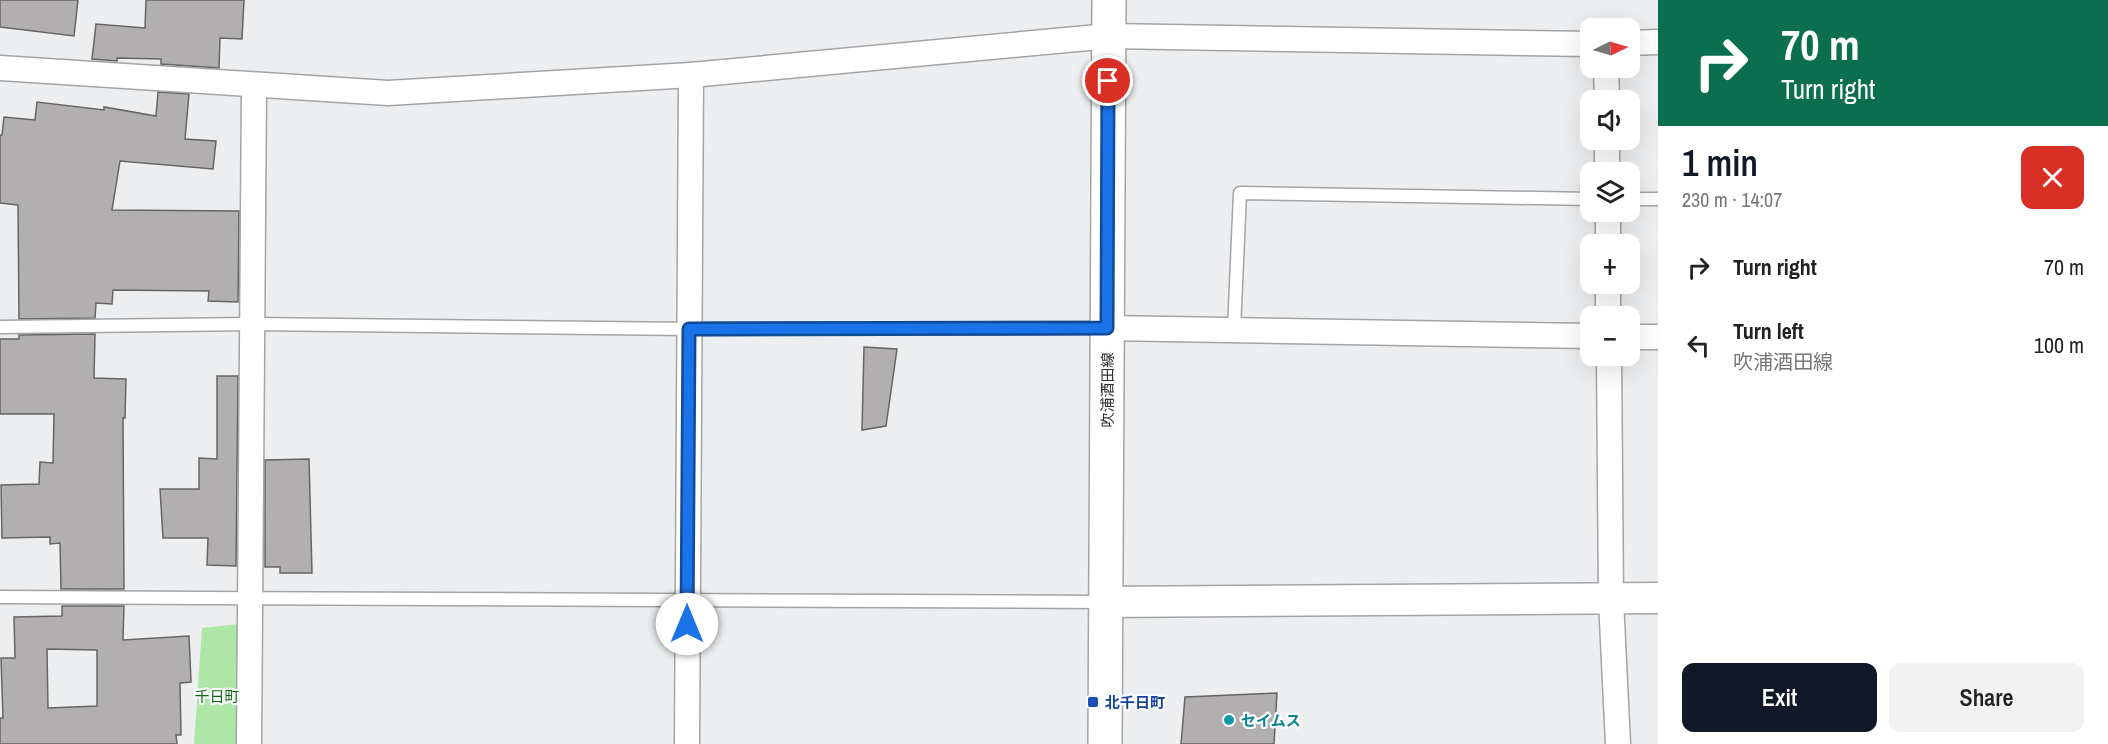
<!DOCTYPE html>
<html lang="en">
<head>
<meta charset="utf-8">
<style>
	:root { --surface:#fff; --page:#f2f2f2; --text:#222; --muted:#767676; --accent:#111827 }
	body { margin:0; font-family:"Archivo Narrow","Noto Sans JP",sans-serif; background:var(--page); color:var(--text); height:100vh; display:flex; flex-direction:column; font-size:22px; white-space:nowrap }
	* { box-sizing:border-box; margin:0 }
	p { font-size:20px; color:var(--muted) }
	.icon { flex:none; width:33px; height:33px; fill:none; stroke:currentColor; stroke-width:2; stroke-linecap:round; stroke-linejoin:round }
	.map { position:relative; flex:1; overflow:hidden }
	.side { display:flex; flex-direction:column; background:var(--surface); width:450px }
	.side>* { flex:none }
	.guide { background:#0b6e4f; color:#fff; overflow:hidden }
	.needle { width:39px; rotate:85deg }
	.tools { position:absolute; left:1580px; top:18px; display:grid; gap:12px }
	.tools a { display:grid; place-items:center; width:60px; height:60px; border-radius:12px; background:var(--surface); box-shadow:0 6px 24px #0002; font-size:30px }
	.pin { position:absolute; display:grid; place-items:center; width:51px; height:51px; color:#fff; margin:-26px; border:3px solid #fff; border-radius:50%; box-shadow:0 2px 6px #0007 }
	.me { position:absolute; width:66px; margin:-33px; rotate:0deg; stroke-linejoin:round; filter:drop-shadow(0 0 4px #0008) }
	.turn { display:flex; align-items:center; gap:21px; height:126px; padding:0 24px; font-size:27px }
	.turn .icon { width:78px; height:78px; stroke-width:2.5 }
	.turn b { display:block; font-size:42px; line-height:51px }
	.round { display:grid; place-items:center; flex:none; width:63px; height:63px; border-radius:12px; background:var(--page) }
	.overview { display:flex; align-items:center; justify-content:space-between; height:102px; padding:0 24px }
	h1 { font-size:36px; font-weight:600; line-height:45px; color:var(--accent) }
	.cta { display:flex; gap:12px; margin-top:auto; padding:12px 24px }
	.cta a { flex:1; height:69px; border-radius:12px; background:var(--accent); color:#fff; font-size:24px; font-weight:600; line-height:69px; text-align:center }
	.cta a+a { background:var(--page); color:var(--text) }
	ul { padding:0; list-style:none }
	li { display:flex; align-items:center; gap:18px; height:78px; padding:0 24px }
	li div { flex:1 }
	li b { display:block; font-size:22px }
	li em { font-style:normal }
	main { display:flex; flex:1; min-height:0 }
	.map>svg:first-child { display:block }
	.green { fill:#ade6a7 }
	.building { fill:#b1afaf; stroke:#666564; stroke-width:1.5; fill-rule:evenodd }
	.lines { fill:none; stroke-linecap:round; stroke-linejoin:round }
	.service-casing { stroke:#a3a4a6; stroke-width:15 }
	.minor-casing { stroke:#a3a4a6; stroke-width:27 }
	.tertiary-casing { stroke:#a3a4a6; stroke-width:33 }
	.secondary-casing { stroke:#a3a4a6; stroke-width:36 }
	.service { stroke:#fff; stroke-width:12 }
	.minor { stroke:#fff; stroke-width:24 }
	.tertiary { stroke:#fff; stroke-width:30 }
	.secondary { stroke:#fff; stroke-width:33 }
	.route-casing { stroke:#114b97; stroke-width:15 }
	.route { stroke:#1a73e8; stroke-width:10 }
	.transit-dot { fill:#1a4fb4; stroke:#fafbfc; stroke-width:2 }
	.culture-dot { fill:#0f9aa8; stroke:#fafbfc; stroke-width:2 }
	.labels { text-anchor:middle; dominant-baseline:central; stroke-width:4.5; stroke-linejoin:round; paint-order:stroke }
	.street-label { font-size:15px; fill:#313232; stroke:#fafbfc }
	.park-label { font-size:15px; fill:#11690e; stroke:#fafbfc }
	.transit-label { font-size:15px; font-weight:bold; fill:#164399; stroke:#fafbfc; text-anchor:start }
	.culture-label { font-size:15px; font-weight:bold; fill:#0d838f; stroke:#fafbfc; text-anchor:start }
</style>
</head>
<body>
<main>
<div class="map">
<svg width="1658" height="744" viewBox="0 0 1658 744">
	<rect width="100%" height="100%" fill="#eceeef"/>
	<polygon class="green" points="239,624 236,744 194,744 202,628"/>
	<g class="building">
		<polygon points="0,0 78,0 74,36 0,27"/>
		<polygon points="146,0 244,0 242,39 220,38 219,68 161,64 161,59 117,58 117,61 92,59 96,24 145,28"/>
		<polygon points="158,92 189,94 185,139 216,141 213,169 120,161 112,210 239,211 238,302 208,301 209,291 113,290 112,304 96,303 95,318 19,319 18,205 0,203 0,135 2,135 4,117 35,120 37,102 104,110 104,107 156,116"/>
		<polygon points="95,334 94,378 126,379 125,418 123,418 124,589 61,589 60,543 50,544 50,537 2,538 1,485 39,484 40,462 53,463 54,414 0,414 0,339 19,339 19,335"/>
		<polygon points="864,347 897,349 886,426 862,430"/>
		<polygon points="217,376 238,376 236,566 207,565 208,538 163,538 160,489 199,489 199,458 217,459"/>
		<polygon points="309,459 312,573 280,573 280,567 265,567 265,460"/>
		<path d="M62 606H124L123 640 189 636 191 682 180 683 181 735H176L177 744H0V718H3L1 658H15L14 617 62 616ZM47 649 97 650V706L48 708Z"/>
		<polygon points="1277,693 1274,744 1181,744 1185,697"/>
	</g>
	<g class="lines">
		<g class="service-casing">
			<g id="service">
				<polyline points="1629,199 1658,199"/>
				<polyline points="0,327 252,324 689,329 1106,328"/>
				<polyline points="1234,330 1240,193 1590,199"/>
				<polyline points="0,597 1106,602"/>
			</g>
		</g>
		<g class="minor-casing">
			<g id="minor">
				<polyline points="1629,43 1658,42"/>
				<polyline points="0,68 388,93 691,75 1109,36 1590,44"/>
				<polyline points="1606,68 1607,100"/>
				<polyline points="1607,140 1607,172"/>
				<polyline points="1608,212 1608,244"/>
				<polyline points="1608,284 1608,316"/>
				<polyline points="1107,328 1590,336"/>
				<polyline points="1629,337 1658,337"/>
				<polyline points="1609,356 1611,600 1618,744"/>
				<polyline points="249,744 254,86"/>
				<polyline points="687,744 691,75"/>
			</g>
		</g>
		<g class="tertiary-casing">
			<polyline id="tertiary" points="1106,602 1658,598"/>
		</g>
		<g class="secondary-casing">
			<polyline id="secondary" points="1105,744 1109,0"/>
		</g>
		<use href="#service" class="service"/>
		<use href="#minor" class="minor"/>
		<use href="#tertiary" class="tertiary"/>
		<use href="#secondary" class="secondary"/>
	</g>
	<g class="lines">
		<g class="route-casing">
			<polyline id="route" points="687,624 689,329 1107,328 1108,81"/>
		</g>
		<use href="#route" class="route"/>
	</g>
	<rect class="transit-dot" x="1087" y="696" width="12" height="12" rx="3"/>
	<circle class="culture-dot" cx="1229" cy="720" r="6"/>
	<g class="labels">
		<g class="street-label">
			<text transform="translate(1107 390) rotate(-90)">吹浦酒田線</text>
		</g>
		<g class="park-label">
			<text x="217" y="696">千日町</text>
		</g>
		<g class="transit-label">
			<text x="1105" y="702">北千日町</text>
		</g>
		<g class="culture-label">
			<text x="1241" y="720">セイムス</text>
		</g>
	</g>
</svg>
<div class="tools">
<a><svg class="needle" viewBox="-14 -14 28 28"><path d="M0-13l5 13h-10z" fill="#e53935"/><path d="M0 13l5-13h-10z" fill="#767676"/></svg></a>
<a><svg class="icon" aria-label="sound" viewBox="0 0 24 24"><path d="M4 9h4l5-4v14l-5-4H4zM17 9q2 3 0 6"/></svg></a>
<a><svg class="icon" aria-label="layers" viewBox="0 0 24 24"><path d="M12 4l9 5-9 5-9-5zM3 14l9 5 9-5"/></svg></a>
<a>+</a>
<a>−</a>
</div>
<div class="pin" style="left:1108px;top:81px;background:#d93025"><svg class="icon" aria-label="arrive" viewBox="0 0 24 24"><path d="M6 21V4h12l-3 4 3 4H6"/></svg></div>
<svg class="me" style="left:687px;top:624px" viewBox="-20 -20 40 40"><circle r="19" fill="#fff"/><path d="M0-13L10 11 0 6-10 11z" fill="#1a73e8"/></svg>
</div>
<section class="side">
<div class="guide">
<div class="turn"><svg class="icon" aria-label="right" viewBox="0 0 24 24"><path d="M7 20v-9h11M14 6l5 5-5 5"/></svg><div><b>70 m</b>Turn right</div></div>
</div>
<div class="overview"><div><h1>1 min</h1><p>230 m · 14:07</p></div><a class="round" style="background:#d93025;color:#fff"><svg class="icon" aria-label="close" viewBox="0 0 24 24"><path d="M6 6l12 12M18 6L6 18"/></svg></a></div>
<ul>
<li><svg class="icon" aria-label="right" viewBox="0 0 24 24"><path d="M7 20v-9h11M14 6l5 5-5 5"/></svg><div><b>Turn right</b></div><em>70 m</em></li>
<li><svg class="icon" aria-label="left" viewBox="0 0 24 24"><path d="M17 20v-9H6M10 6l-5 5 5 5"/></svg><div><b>Turn left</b><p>吹浦酒田線</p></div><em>100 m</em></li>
</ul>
<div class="cta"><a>Exit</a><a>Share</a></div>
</section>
</main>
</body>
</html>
